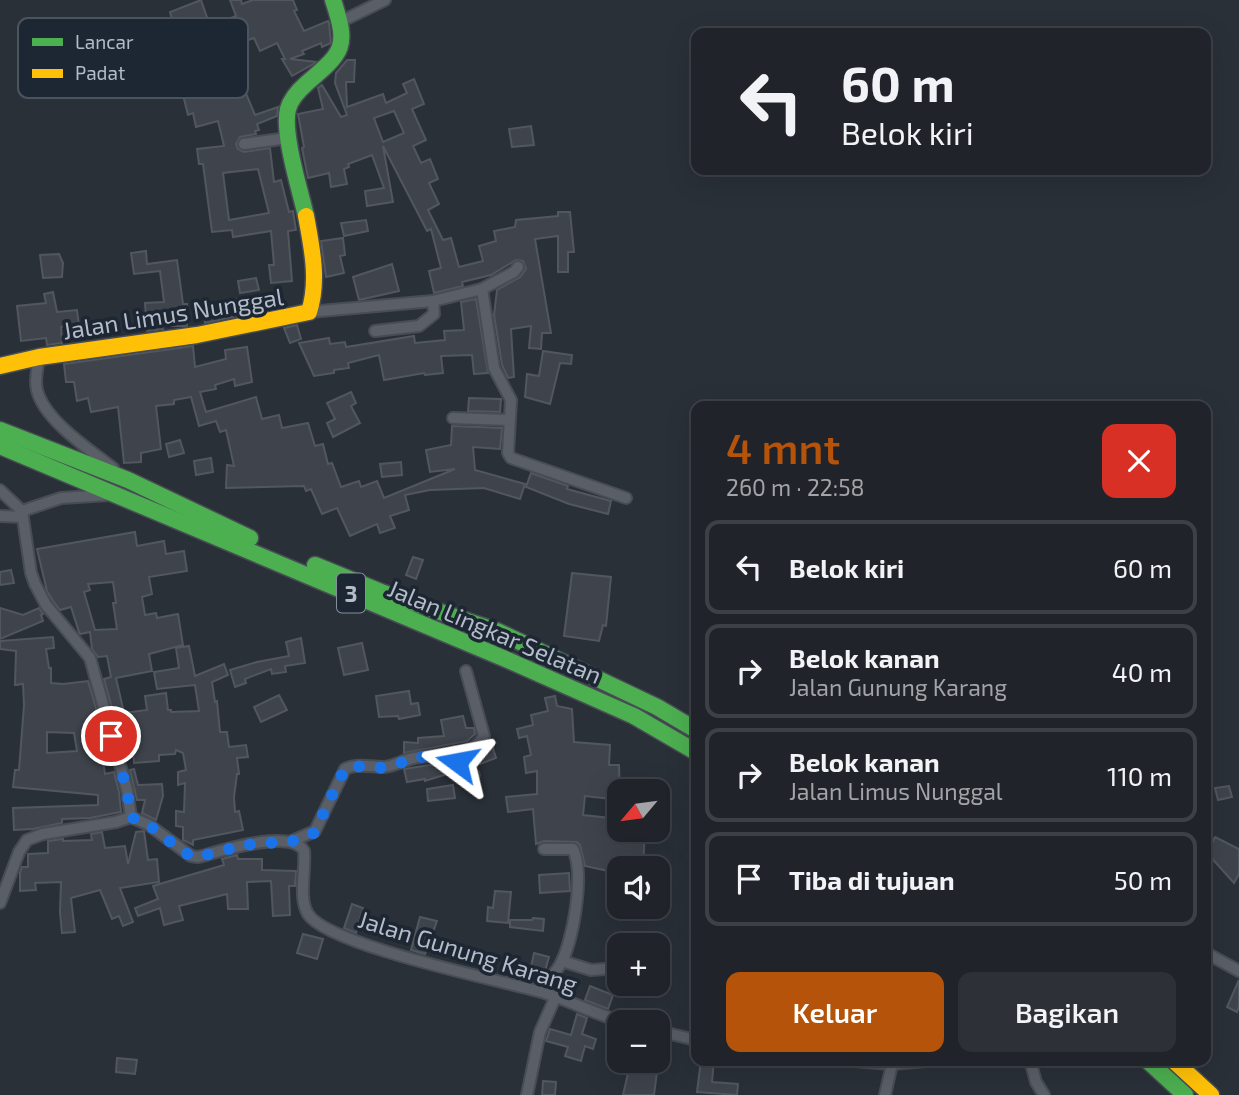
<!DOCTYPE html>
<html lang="id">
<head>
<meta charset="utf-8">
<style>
	:root { --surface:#20242a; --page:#2d3036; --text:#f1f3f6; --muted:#a2a4a8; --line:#3d4147; --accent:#b45309 }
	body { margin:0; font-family:"Exo 2",sans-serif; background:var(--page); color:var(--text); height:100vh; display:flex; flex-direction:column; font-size:26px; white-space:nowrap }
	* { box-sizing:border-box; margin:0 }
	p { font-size:23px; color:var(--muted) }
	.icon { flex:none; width:38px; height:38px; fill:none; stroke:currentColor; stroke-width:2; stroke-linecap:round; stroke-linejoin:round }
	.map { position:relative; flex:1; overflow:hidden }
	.details { position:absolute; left:691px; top:401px; width:520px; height:665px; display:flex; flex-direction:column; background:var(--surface); border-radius:14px; box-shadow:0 7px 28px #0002,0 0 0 2px var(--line) }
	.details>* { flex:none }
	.guide { position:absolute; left:691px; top:28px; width:520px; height:147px; border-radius:14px; box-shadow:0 7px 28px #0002,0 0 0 2px var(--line); background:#20242a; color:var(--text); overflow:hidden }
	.needle { width:46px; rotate:241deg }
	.tools { position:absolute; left:607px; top:779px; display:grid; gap:14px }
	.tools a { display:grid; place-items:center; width:63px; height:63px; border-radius:14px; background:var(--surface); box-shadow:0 7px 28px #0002,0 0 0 2px var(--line); font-size:35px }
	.pin { position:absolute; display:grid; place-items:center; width:60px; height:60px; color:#fff; margin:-30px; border:4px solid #fff; border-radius:50%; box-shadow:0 2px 7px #0007 }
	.me { position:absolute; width:77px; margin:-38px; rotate:283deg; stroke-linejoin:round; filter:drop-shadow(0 0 5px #0008) }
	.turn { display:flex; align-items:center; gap:24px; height:147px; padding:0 35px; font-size:32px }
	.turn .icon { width:91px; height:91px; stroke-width:2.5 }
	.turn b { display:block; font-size:49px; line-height:60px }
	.round { display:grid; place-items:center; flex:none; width:74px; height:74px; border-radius:14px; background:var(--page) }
	.head { display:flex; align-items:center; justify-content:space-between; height:119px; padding:0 35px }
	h1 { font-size:42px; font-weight:600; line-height:52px; color:var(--accent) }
	.action { display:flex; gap:14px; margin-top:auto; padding:14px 35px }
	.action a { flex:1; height:80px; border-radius:14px; background:var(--accent); color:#fff; font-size:28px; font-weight:600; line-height:80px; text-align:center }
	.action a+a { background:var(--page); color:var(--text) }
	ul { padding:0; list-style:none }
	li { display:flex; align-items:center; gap:21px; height:94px; margin:0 14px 10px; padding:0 21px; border:4px solid var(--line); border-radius:14px }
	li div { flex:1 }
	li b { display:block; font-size:26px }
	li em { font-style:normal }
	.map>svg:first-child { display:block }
	.building { fill:#3f444c; stroke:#52575f; stroke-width:2; fill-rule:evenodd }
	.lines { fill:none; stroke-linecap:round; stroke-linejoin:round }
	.street-casing { stroke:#484c55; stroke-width:14 }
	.fast-casing { stroke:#484c55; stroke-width:19 }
	.slow-casing { stroke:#484c55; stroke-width:19 }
	.street { stroke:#5a5e66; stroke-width:10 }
	.fast { stroke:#4caf50; stroke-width:16 }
	.slow { stroke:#ffc107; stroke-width:16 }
	.route { stroke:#1a73e8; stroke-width:12; stroke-dasharray:0 21.6 }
	.labels { text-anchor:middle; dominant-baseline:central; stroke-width:7; stroke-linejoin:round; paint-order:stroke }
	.shield { fill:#1d2633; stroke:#878f9c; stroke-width:2 }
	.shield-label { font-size:23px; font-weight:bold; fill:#b4bcc9 }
	.street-label { font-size:24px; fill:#b4bcc9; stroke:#1d2633 }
	.key { fill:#1d2633; stroke:#4a5360; stroke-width:2 }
	.key-label { font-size:19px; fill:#b4bcc9 }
</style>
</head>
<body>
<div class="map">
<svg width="1239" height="1095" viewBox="0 0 1239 1095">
	<rect width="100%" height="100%" fill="#2a3038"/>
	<g class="building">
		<path d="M201 0 210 26 236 16 230 0H241L242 4 253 0H293L297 10 294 11 304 31 328 21 329 23 331 43 322 47 321 43 302 51 304 54 290 59 317 62 292 76 282 59H285L277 43 260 51 254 38 230 46 234 60H232L243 92 245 91 255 115 278 107 277 116 257 124 259 130 255 131 256 134 240 137 236 144 238 149 244 152 270 148 274 182 281 180 289 212 293 211 296 230 288 231 292 281 271 283 269 265H274L271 231 233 237 232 230 212 232 203 164H199L197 149 224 146 218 121 196 127 193 113 188 115 176 67 169 70 166 62 148 68 147 65 135 70 129 55 112 54V35L132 36 131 30 143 28 147 52 179 45 170 12ZM258 169 269 213 229 220 223 173Z"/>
		<path d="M347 60H355L354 82H346L347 107 383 94 386 103 407 93 403 84 414 79 424 104 412 109 426 140 413 146 421 163 430 159 438 179 429 183 439 204 428 210 443 240 451 238 459 267 483 261 479 246 496 241 494 231 515 227 516 220 558 216V212H570L574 252H568V272H558V236L535 239 551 333H542L541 349 529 348 531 326 511 329 514 377 508 378 502 365 494 315 497 290 520 277 526 269 523 261 516 260 491 275 462 282 463 286 434 293 429 271 441 268 431 229 427 231 383 146 393 202 367 206 365 191 384 188 372 155 348 164 349 167 344 169 347 184 331 187 329 173 308 178 302 148 304 147 298 114 323 109 318 88 322 85 341 117 347 115 335 83 336 73ZM394 111 404 133 383 142 374 118Z"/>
		<polygon points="531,126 534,145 512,147 509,129"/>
		<polygon points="366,220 368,231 344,236 341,223"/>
		<polygon points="343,238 345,255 340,256 344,273 326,277 321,241"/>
		<polygon points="146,251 147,264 177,260 183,304 187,304 187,326 163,326 163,329 147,331 145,303 164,302 160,271 134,274 131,253"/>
		<polygon points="59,254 63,263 62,277 43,278 40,255"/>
		<polygon points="392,264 399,291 359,300 353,277"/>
		<polygon points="256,278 259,290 240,293 238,281"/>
		<polygon points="53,292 57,312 77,310 79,325 61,327 62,343 47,345 46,338 21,341 17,306 46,303 44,294"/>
		<polygon points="238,299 241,315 205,323 204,305"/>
		<polygon points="476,299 488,373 474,374 472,355 441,356 443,373 425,375 424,373 384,380 379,355 348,363 349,368 334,370 334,373 314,376 299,343 329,338 330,344 345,342 346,347 414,336 415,343 445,340 444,331 464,330 461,302"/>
		<polygon points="297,325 301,339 290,343 284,328"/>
		<polygon points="193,346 195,367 226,359 225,350 247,347 252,382 235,386 234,379 215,385 216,389 200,392 206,412 256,397 262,419 279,415 282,428 308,423 315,446 323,444 328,464 332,463 341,487 359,481 361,487 377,481 384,498 455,469 430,472 426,450 451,445 452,426 502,428 500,449 473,447 475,470 525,484 520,499 484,488 430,490 405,495 409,510 390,516 395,528 380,533 377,524 350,536 337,508 322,514 311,489 306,491 304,486 226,488 227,465 234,466 226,430 220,432 216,421 199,426 191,397 174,400 174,404 156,406 161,449 141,453 141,462 124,463 118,407 91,412 88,398 77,401 74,382 66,382 64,364"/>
		<polygon points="543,351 572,355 571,364 560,363 550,404 525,397 527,374 539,376"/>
		<polygon points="351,392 356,403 351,406 360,423 333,437 327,423 335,419 327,403"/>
		<polygon points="469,398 501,399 500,412 468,411"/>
		<polygon points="180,440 184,453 169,457 166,444"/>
		<polygon points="211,458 213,472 196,475 194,461"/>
		<polygon points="401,462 402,475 382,477 380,464"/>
		<polygon points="531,473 568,486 567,489 611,501 608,514 569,504 526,487"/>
		<path d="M135 532 137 546 164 541 166 554 184 551 187 571 149 577 152 594 142 597 145 615 156 613 157 618 178 614 183 645 149 654 152 671 116 678 124 713 147 710 145 696 166 693 168 710H171V712L199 711 195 685 157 689 154 672 179 668 176 648 189 646 195 676 224 664 228 675 212 682 215 702 217 701 220 732H227L229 747 246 745 248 757 237 758 239 774H237L234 797 235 812 239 811 243 830 193 840V845L183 840V827L176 826V811L184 812 185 783 178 785V772L186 770 183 753 176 750 175 754 159 755V761L134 763 132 739 121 741 104 679 111 677 107 656 98 657 92 649 90 632 80 634 79 632 71 607 60 610 53 601 47 591 37 549ZM113 582 116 603H113L117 629 95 630 84 592 90 590 88 584Z"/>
		<polygon points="413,557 423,560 416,579 406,575"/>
		<polygon points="11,570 14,583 0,585 0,572"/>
		<polygon points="572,573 611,577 606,626 603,625 599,641 564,636"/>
		<polygon points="0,608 23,615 39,608 43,614 41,615 43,621 0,639"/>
		<path d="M53 637 54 648 46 649 49 668H51V683L63 684 88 681 96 708V717H94L96 735H94L99 762 103 761 105 774 114 772 119 792 121 812 90 818 62 819V823L33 829 14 830 13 808 98 805V795L13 787 15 770H19L24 705 23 684 15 685 16 651 0 649V641ZM47 732 74 733 77 751 47 753Z"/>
		<polygon points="301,638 305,663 285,666 286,672 272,674 271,669 245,679 246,683 235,687 230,670 257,662 289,656 286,642"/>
		<polygon points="362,643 368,670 344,675 338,648"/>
		<polygon points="409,691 411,704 418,703 420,715 399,719 398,716 379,717 376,696"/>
		<polygon points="279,695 287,710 261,722 254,707"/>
		<polygon points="555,696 557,706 572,709 574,742 610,745 609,765 619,765 620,800 585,796 583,815 620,819 620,830 645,830 643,868 608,868 608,871 585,866 580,845 577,842 544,841 536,844 533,809 508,812 506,797 537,794 537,771 526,773 524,757 531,755 527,736 519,738 517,729 533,725 531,715 548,711 545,698"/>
		<polygon points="463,716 466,728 474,728 475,734 467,741 404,753 404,742 418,743 418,738 444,736 441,720"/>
		<polygon points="491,742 496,758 472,767 468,765 465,759 475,755"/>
		<polygon points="442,763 444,775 425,781 425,779 407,782 404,769"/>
		<polygon points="134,769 138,785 162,784 163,796 156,820 142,813 145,800 137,800 130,770"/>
		<polygon points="453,785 455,798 428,801 427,789"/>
		<polygon points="1229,786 1232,797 1218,800 1215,788"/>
		<polygon points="144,831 148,860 157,859 159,882 120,888 133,922 123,926 119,916 112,919 100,890 71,898 75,932 62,933 60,912 61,882 35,883 36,890 20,891 20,873 22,867 28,867 28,854 48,853 48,841 63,839 63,841 92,840 91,834 102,832 105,848 125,846 128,864 136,832"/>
		<polygon points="1215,837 1239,849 1239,874 1234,883 1207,853"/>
		<polygon points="237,855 238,859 262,859 262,870 296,871 295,886 289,886 290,915 273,916 271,881 247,882 248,909 228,909 227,894 179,906 183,920 164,925 160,908 138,916 135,908 158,899 153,886 224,865 222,859"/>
		<polygon points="569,873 570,891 540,893 539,875"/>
		<polygon points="495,891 511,892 508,923 487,921 488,907 493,908"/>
		<polygon points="352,904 363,908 356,933 344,928"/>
		<polygon points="420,917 437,921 425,954 411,950"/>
		<polygon points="533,918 544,919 543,931 510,927 510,920 532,920"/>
		<polygon points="303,934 323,939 317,959 297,953"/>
		<polygon points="534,953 549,957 545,971 531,967"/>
		<polygon points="1239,980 1239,1006 1237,1012 1227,1007"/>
		<polygon points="590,986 613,995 608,1009 585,1000"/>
		<polygon points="577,1014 587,1018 582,1034 596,1039 593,1049 585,1046 581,1061 565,1056 568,1047 546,1041 550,1029 571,1035"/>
		<polygon points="117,1058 137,1060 135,1074 116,1072"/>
		<polygon points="608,1060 663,1060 663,1072 657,1072 654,1095 623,1095 629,1069 607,1064"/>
		<polygon points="701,1060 714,1060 712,1082 738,1084 737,1095 697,1092"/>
		<polygon points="543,1081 556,1082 555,1095 542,1095"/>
	</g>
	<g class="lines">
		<g class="street-casing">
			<g id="street">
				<polyline points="340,22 385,0"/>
				<polyline points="244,144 288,138"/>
				<polyline points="482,289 514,272 518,267"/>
				<polyline points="309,312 433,301 482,289 494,368 511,400 508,453 511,458 626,498"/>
				<polyline points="375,331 419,326 434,314 433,301"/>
				<path d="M39 357C38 368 34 379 37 390 44 420 90 450 113 468"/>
				<polyline points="453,418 509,420"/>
				<polyline points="0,490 22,511"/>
				<polyline points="22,511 61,498 109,495"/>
				<polyline points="0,516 23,517"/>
				<path d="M455 752C456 764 462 775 474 775"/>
				<path d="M131 817 149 825 191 856 198 857C221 851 291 828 304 851 306 870 298 898 308 914 327 945 498 980 538 991 567 999 594 1014 623 1022"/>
				<path d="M292 841 315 831 345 769C357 763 370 767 383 767 393 767 403 760 414 758 435 753 472 759 484 736L466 671"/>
				<polyline points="0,903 19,852 27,840 43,834 116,822 131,817 127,790 90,658 46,605 35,584 31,573 22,511"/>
				<polyline points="1206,953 1239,971"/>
				<polyline points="562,961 591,970 620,968"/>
				<polyline points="658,961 665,958"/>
				<path d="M542 992C545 981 554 975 560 965 573 942 585 874 573 849H544"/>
				<polyline points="658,1031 696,1040"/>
				<polyline points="842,1060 892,1064 937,1060"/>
				<polyline points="1030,1060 1036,1082 1044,1095"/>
				<polyline points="527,1095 540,1032 555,998"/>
				<polyline points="885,1095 892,1064"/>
			</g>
		</g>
		<g class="fast-casing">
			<g id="fast">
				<path d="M306 216C300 190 282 133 288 109 291 98 299 90 307 83 343 52 349 48 333 0"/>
				<polyline points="0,430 128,480 250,538"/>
				<polyline points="0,446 510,661 634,716 696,752"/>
				<polyline points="315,565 381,592 497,631 657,707 696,730"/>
				<polyline points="1147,1060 1185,1095"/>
			</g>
		</g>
		<g class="slow-casing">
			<g id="slow">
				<path d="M0 366 39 357 197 335 309 312C319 281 312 248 306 216"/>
				<polyline points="1173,1060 1211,1095"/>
			</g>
		</g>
		<use href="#street" class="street"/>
		<use href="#fast" class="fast"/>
		<use href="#slow" class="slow"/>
	</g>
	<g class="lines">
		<polyline class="route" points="111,736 127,790 131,817 149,825 185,853 198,857 245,845 292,841 314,833 341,776 350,766 384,768 415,758 455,752 457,762"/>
	</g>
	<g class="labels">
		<rect class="shield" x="337" y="573.5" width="28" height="39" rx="5"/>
		<g class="shield-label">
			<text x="351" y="593">3</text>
		</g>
		<g class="street-label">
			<text transform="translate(173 313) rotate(-9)">Jalan Limus Nunggal</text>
			<text transform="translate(495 631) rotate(23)">Jalan Lingkar Selatan</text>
			<text transform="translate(468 951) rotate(17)">Jalan Gunung Karang</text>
		</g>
	</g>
	<rect x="18" y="18" width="230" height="80" rx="10" class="key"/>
	<rect x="32" y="38" width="31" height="8" fill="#4caf50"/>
	<rect x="32" y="69" width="31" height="9" fill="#ffc107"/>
	<g class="key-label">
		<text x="75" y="49">Lancar</text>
		<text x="75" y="80">Padat</text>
	</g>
</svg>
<div class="tools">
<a><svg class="needle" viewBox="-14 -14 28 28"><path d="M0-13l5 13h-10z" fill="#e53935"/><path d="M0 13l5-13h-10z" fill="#a2a4a8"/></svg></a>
<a><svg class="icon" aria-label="sound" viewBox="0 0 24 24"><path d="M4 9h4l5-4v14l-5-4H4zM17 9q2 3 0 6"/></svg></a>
<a>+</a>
<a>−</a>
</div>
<div class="pin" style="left:111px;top:736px;background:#d93025"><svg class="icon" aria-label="arrive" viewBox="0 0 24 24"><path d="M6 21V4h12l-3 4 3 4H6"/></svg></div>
<svg class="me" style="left:457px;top:762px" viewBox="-20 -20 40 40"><path d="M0-17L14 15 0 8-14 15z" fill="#1a73e8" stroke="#fff" stroke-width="4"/></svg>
<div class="guide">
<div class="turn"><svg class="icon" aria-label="left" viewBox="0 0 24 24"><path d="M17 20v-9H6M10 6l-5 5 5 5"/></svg><div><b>60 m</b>Belok kiri</div></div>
</div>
<section class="details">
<div class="head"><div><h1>4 mnt</h1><p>260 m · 22:58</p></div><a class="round" style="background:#d93025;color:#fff"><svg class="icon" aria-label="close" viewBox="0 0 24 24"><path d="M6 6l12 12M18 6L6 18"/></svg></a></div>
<ul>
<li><svg class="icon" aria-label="left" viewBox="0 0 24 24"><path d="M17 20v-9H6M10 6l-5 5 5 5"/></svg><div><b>Belok kiri</b></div><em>60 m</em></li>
<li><svg class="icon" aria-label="right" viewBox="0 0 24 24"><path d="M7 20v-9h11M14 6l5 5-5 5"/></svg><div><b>Belok kanan</b><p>Jalan Gunung Karang</p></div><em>40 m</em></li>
<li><svg class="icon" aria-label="right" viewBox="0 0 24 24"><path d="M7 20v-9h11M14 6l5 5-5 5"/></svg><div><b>Belok kanan</b><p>Jalan Limus Nunggal</p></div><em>110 m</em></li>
<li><svg class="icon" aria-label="arrive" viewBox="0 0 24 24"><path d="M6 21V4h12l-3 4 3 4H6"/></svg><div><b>Tiba di tujuan</b></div><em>50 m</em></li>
</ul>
<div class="action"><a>Keluar</a><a>Bagikan</a></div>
</section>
</div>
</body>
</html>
